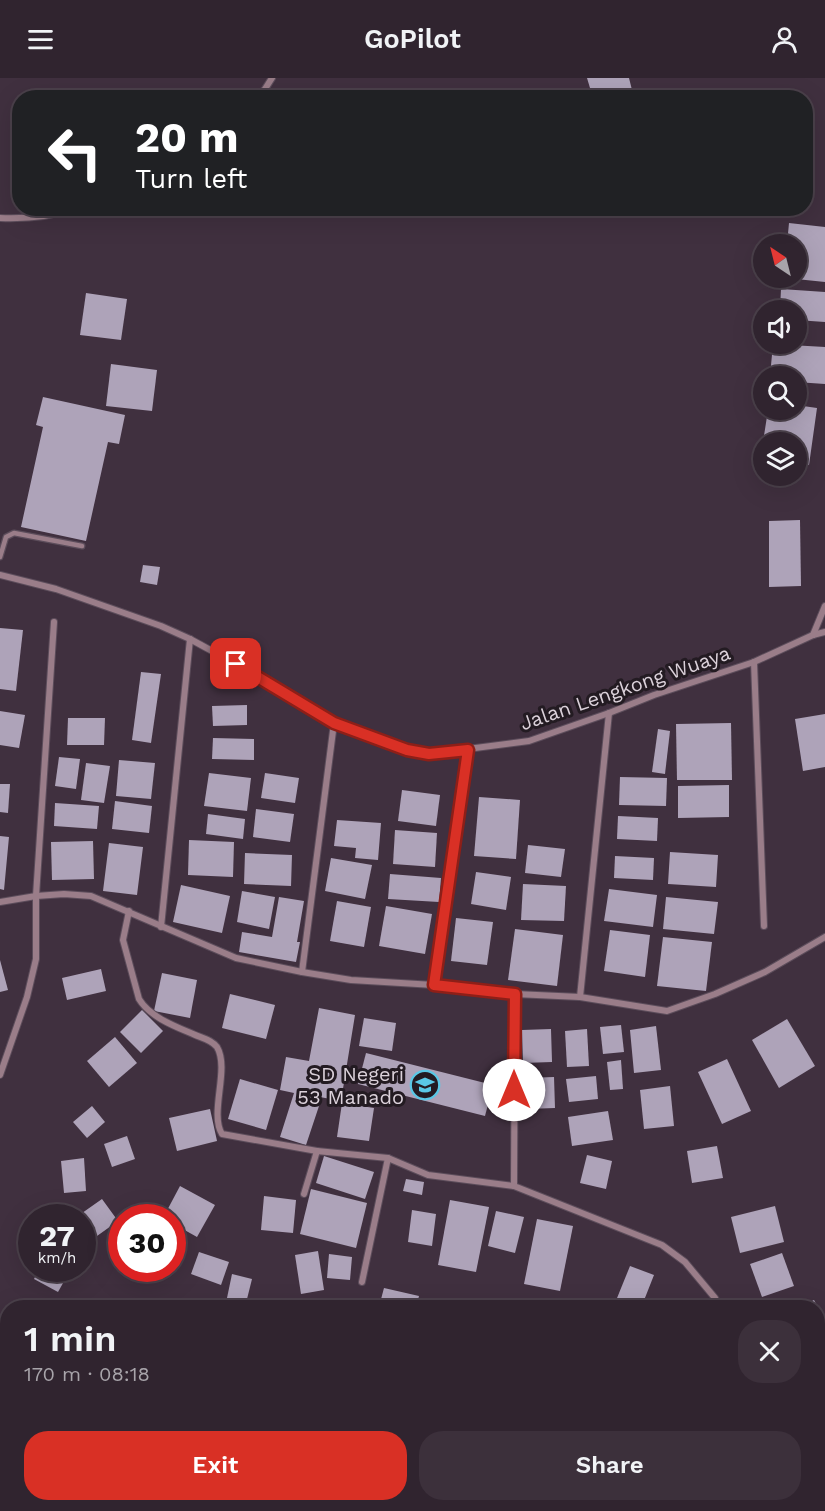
<!DOCTYPE html>
<html lang="en">
<head>
<meta charset="utf-8">
<style>
	:root { --surface:#30242f; --page:#3c303b; --text:#f1f3f6; --muted:#a8a4aa; --line:#4b414b; --accent:#d93025 }
	body { margin:0; font-family:"Work Sans",sans-serif; background:var(--page); color:var(--text); height:100vh; display:flex; flex-direction:column; font-size:22px; white-space:nowrap }
	* { box-sizing:border-box; margin:0 }
	p { font-size:20px; color:var(--muted) }
	.icon { flex:none; width:33px; height:33px; fill:none; stroke:currentColor; stroke-width:2; stroke-linecap:round; stroke-linejoin:round }
	.map { position:relative; flex:1; overflow:hidden }
	.sheet { position:absolute; left:0px; top:1222px; width:825px; height:212px; display:flex; flex-direction:column; background:var(--surface); border-radius:24px 24px 0 0; box-shadow:0 6px 24px #0002,0 0 0 2px var(--line) }
	.sheet>* { flex:none }
	.guide { position:absolute; left:12px; top:12px; width:801px; height:126px; border-radius:24px; box-shadow:0 6px 24px #0002,0 0 0 2px var(--line); background:#202124; color:#fff; overflow:hidden }
	.needle { width:39px; rotate:325deg }
	.fabs { position:absolute; left:753px; top:156px; display:grid; gap:12px }
	.fabs a { display:grid; place-items:center; width:54px; height:54px; border-radius:50%; background:var(--surface); box-shadow:0 6px 24px #0002,0 0 0 2px var(--line); font-size:30px }
	.speed { position:absolute; left:18px; top:1126px; display:flex; gap:12px; font-size:30px; font-weight:700; text-align:center }
	.speed>* { display:grid; place-content:center; width:78px; height:78px; border-radius:50%; background:var(--surface); box-shadow:0 6px 24px #0002,0 0 0 2px var(--line); line-height:1 }
	.speed small { font-size:15px; font-weight:400 }
	.speed .limit { border:9px solid #d22; background:#fff; color:#111 }
	.pin { position:absolute; display:grid; place-items:center; width:51px; height:51px; color:#fff; margin:-26px; border-radius:12px; box-shadow:0 3px 9px #0006 }
	.me { position:absolute; width:66px; margin:-33px; rotate:0deg; stroke-linejoin:round; filter:drop-shadow(0 0 4px #0008) }
	.turn { display:flex; align-items:center; gap:21px; height:126px; padding:0 24px; font-size:27px }
	.turn .icon { width:78px; height:78px; stroke-width:2.5 }
	.turn b { display:block; font-size:42px; line-height:51px }
	.round { display:grid; place-items:center; flex:none; width:63px; height:63px; border-radius:24px; background:var(--page) }
	.summary { display:flex; align-items:center; justify-content:space-between; height:102px; padding:0 24px }
	h1 { font-size:36px; font-weight:600; line-height:45px }
	.cta { display:flex; gap:12px; margin-top:auto; padding:12px 24px }
	.cta a { flex:1; height:69px; border-radius:24px; background:var(--accent); color:#fff; font-size:24px; font-weight:600; line-height:69px; text-align:center }
	.cta a+a { background:var(--page); color:var(--text) }
	header { display:flex; justify-content:space-between; align-items:center; height:78px; padding:0 24px; background:var(--surface); font-size:27px; font-weight:600 }
	.map>svg:first-child { display:block }
	.building { fill:#aea3b9 }
	.lines { fill:none; stroke-linecap:round; stroke-linejoin:round }
	.lane-casing { stroke:#5c4d5b; stroke-width:7 }
	.street-casing { stroke:#5c4d5b; stroke-width:8 }
	.lane { stroke:#9a7d89; stroke-width:4.5 }
	.street { stroke:#9a7d89; stroke-width:6 }
	.route-casing { stroke:#8d1f18; stroke-width:15 }
	.route { stroke:#d93025; stroke-width:10 }
	.labels { text-anchor:middle; dominant-baseline:central; stroke-width:6; stroke-linejoin:round; paint-order:stroke }
	.street-label { font-size:20px; fill:#dbd1da; stroke:#231b22 }
	.poi-label { font-size:20px; fill:#dbd1da; stroke:#231b22; text-anchor:end }
</style>
</head>
<body>
<header><svg class="icon" aria-label="menu" viewBox="0 0 24 24"><path d="M4 6h16M4 12h16M4 18h16"/></svg>GoPilot<svg class="icon" aria-label="person" viewBox="0 0 24 24"><circle cx="12" cy="8" r="4"/><path d="M4 21q1-7 8-7t8 7"/></svg></header>
<div class="map">
<svg width="825" height="1433" viewBox="0 0 825 1433">
	<rect width="100%" height="100%" fill="#40303f"/>
	<g class="building">
		<polygon points="587,0 629,0 633,16 622,20 593,20"/>
		<polygon points="789,145 825,149 825,204 796,201 796,166 787,166"/>
		<polygon points="781,211 825,214 825,244 796,242 796,232 780,232"/>
		<polygon points="86,215 127,221 121,262 80,257"/>
		<polygon points="773,266 825,269 825,306 796,304 796,298 770,298"/>
		<polygon points="111,286 157,292 152,333 106,328"/>
		<polygon points="43,319 125,337 119,366 108,364 86,463 21,449 43,349 36,347"/>
		<polygon points="796,327 817,330 809,387 796,385 796,364 763,364 768,332 796,332"/>
		<polygon points="800,442 801,508 769,509 769,443"/>
		<polygon points="143,487 160,489 157,507 140,504"/>
		<polygon points="0,550 23,552 16,613 0,611"/>
		<polygon points="141,594 161,596 151,665 132,662"/>
		<polygon points="247,627 247,647 213,648 212,628"/>
		<polygon points="0,633 25,637 19,670 0,667"/>
		<polygon points="825,636 825,689 803,693 795,641"/>
		<polygon points="68,640 105,640 104,667 67,667"/>
		<polygon points="731,645 732,702 677,702 676,646"/>
		<polygon points="658,651 670,653 665,696 652,694"/>
		<polygon points="213,660 254,661 254,682 212,681"/>
		<polygon points="59,679 80,681 76,711 55,708"/>
		<polygon points="119,682 155,685 151,721 116,718"/>
		<polygon points="86,685 110,688 104,725 81,722"/>
		<polygon points="209,695 251,700 247,733 204,728"/>
		<polygon points="265,695 299,700 295,725 261,720"/>
		<polygon points="620,699 667,700 666,728 619,727"/>
		<polygon points="0,706 10,706 8,735 0,734"/>
		<polygon points="729,707 729,739 678,740 678,708"/>
		<polygon points="402,712 440,717 436,748 398,743"/>
		<polygon points="479,719 520,722 516,781 474,778"/>
		<polygon points="115,723 152,728 149,755 112,751"/>
		<polygon points="55,725 99,728 97,751 54,748"/>
		<polygon points="256,731 294,736 290,764 253,759"/>
		<polygon points="208,736 245,741 243,761 206,756"/>
		<polygon points="618,738 658,740 657,763 617,761"/>
		<polygon points="337,742 381,745 378,782 355,780 356,770 334,768"/>
		<polygon points="395,752 437,755 435,789 393,786"/>
		<polygon points="0,758 9,759 4,812 0,811"/>
		<polygon points="189,762 234,764 233,799 188,797"/>
		<polygon points="93,763 94,801 52,802 51,764"/>
		<polygon points="109,765 143,769 137,817 103,813"/>
		<polygon points="528,767 565,771 561,799 525,795"/>
		<polygon points="670,774 718,777 716,809 668,806"/>
		<polygon points="245,775 292,777 291,808 244,806"/>
		<polygon points="615,778 654,780 653,802 614,800"/>
		<polygon points="331,780 372,787 365,821 325,813"/>
		<polygon points="476,794 511,799 506,832 471,826"/>
		<polygon points="390,796 441,800 439,824 388,821"/>
		<polygon points="523,806 566,808 564,843 521,842"/>
		<polygon points="181,807 230,818 222,855 173,844"/>
		<polygon points="609,811 657,817 653,849 604,843"/>
		<polygon points="242,813 275,819 269,851 237,844"/>
		<polygon points="279,819 304,823 297,864 300,864 296,884 239,874 242,854 272,859"/>
		<polygon points="666,819 718,824 714,856 663,851"/>
		<polygon points="337,823 371,829 364,869 330,863"/>
		<polygon points="386,828 432,836 425,876 379,868"/>
		<polygon points="456,840 493,844 487,887 451,883"/>
		<polygon points="515,851 563,857 557,908 508,902"/>
		<polygon points="610,852 650,857 645,899 604,893"/>
		<polygon points="663,859 712,864 706,913 657,908"/>
		<polygon points="0,882 8,912 0,914"/>
		<polygon points="101,891 106,913 67,922 62,900"/>
		<polygon points="162,895 197,902 190,940 154,933"/>
		<polygon points="230,916 275,927 266,961 222,950"/>
		<polygon points="319,930 355,937 341,1023 304,1016 321,1022 306,1067 280,1059 294,1015 280,1012 286,979 309,983"/>
		<polygon points="142,932 163,953 141,975 120,954"/>
		<polygon points="364,940 396,945 392,973 359,968"/>
		<polygon points="787,941 815,988 779,1010 752,962"/>
		<polygon points="621,947 624,974 603,976 600,949"/>
		<polygon points="656,948 661,992 634,995 630,952"/>
		<polygon points="551,951 552,984 523,985 522,952"/>
		<polygon points="587,951 589,988 567,989 565,953"/>
		<polygon points="115,959 137,985 109,1009 87,983"/>
		<polygon points="366,975 493,1007 485,1038 358,1006"/>
		<polygon points="727,981 751,1033 722,1046 698,994"/>
		<polygon points="621,982 623,1011 610,1012 607,984"/>
		<polygon points="596,998 598,1021 569,1024 566,1001"/>
		<polygon points="554,999 555,1030 527,1031 526,1000"/>
		<polygon points="240,1001 278,1012 266,1052 228,1041"/>
		<polygon points="670,1008 674,1048 644,1051 640,1012"/>
		<polygon points="342,1025 374,1030 369,1063 337,1059"/>
		<polygon points="92,1028 105,1044 87,1060 73,1044"/>
		<polygon points="210,1031 217,1063 177,1073 169,1040"/>
		<polygon points="608,1033 613,1062 572,1068 568,1039"/>
		<polygon points="127,1058 135,1081 112,1089 104,1066"/>
		<polygon points="717,1068 723,1100 692,1105 687,1073"/>
		<polygon points="587,1077 612,1083 606,1111 580,1105"/>
		<polygon points="324,1078 374,1094 365,1121 316,1105"/>
		<polygon points="84,1080 86,1113 64,1115 61,1083"/>
		<polygon points="406,1101 424,1104 422,1117 403,1113"/>
		<polygon points="180,1108 215,1127 197,1159 172,1145 172,1140 163,1140"/>
		<polygon points="311,1111 367,1125 356,1170 300,1156"/>
		<polygon points="264,1118 296,1122 293,1155 261,1152"/>
		<polygon points="102,1121 118,1143 90,1163 82,1152 82,1140 75,1140"/>
		<polygon points="450,1122 489,1129 476,1194 438,1187"/>
		<polygon points="775,1128 784,1164 740,1175 731,1139"/>
		<polygon points="412,1132 436,1136 432,1168 408,1164"/>
		<polygon points="496,1133 524,1139 515,1175 488,1168"/>
		<polygon points="537,1141 573,1148 560,1213 524,1206"/>
		<polygon points="318,1173 324,1212 301,1216 295,1177"/>
		<polygon points="199,1174 229,1184 221,1207 191,1196"/>
		<polygon points="782,1175 794,1208 762,1219 750,1186"/>
		<polygon points="329,1176 352,1179 350,1202 327,1200"/>
		<polygon points="630,1188 654,1197 641,1230 613,1230"/>
		<polygon points="39,1191 71,1191 58,1214 34,1201"/>
		<polygon points="232,1196 252,1201 246,1225 227,1220"/>
		<polygon points="384,1210 419,1218 416,1230 403,1230 380,1225"/>
		<polygon points="814,1222 825,1243 825,1271 819,1274 818,1271 818,1230 798,1230"/>
	</g>
	<g class="lines">
		<g class="lane-casing">
			<polyline id="lane" points="0,479 6,459 14,455 82,468"/>
		</g>
		<g class="street-casing">
			<g id="street">
				<polyline points="256,20 265,11 272,0"/>
				<path d="M0 140C26 141 51 139 76 130"/>
				<polyline points="0,497 56,511 161,548 190,561 236,586 334,645 407,672 429,676 529,663 609,635 654,617 754,584 813,557 825,554"/>
				<polyline points="813,557 825,528"/>
				<polyline points="754,584 764,848"/>
				<polyline points="0,824 36,818 64,816 91,818 236,880 302,894 351,902 434,907 515,916 580,919 667,933 715,916 765,894 825,859"/>
				<path d="M129 833 123 862 139 921C150 939 174 948 193 956 201 960 211 961 217 969 230 991 209 1035 222 1056L317 1073"/>
				<polyline points="161,849 190,561"/>
				<polyline points="302,894 334,645"/>
				<polyline points="434,907 468,672"/>
				<polyline points="515,916 514,1108 662,1167 685,1184 715,1220 720,1230"/>
				<polyline points="580,919 609,635"/>
				<polyline points="0,997 27,919 36,881 36,818 54,544"/>
				<polyline points="304,1116 317,1073 388,1080 428,1097 514,1108"/>
				<polyline points="362,1204 388,1080"/>
				<polyline points="818,1403 820,1408"/>
			</g>
		</g>
		<use href="#lane" class="lane"/>
		<use href="#street" class="street"/>
	</g>
	<g class="lines">
		<g class="route-casing">
			<polyline id="route" points="236,586 334,645 407,672 429,676 468,672 434,907 515,916 514,1012"/>
		</g>
		<use href="#route" class="route"/>
	</g>
	<defs>
		<g id="school-ring" transform="scale(1.5)"><circle r="9.5" fill="#231b22" stroke="#5ac8e6" stroke-width="1.5"/><path d="M0-5L7-2L0 1L-7-2ZM-4 1L0 2.5L4 1V4Q0 6-4 4Z" fill="#5ac8e6"/></g>
	</defs>
	<g fill-rule="evenodd">
		<use href="#school-ring" x="425" y="1007"/>
	</g>
	<g class="labels">
		<g class="street-label">
			<text transform="translate(625 610) rotate(-19)">Jalan Lengkong Wuaya</text>
		</g>
		<g class="poi-label">
			<text x="404" y="996">SD Negeri<tspan x="404" dy="23">53 Manado</tspan></text>
		</g>
	</g>
</svg>
<div class="fabs">
<a><svg class="needle" viewBox="-14 -14 28 28"><path d="M0-13l5 13h-10z" fill="#e53935"/><path d="M0 13l5-13h-10z" fill="#a8a4aa"/></svg></a>
<a><svg class="icon" aria-label="sound" viewBox="0 0 24 24"><path d="M4 9h4l5-4v14l-5-4H4zM17 9q2 3 0 6"/></svg></a>
<a><svg class="icon" aria-label="search" viewBox="0 0 24 24"><circle cx="10" cy="10" r="6"/><path d="M15 15l6 6"/></svg></a>
<a><svg class="icon" aria-label="layers" viewBox="0 0 24 24"><path d="M12 4l9 5-9 5-9-5zM3 14l9 5 9-5"/></svg></a>
</div>
<div class="speed"><div>27<small>km/h</small></div><div class="limit">30</div></div>
<div class="pin" style="left:236px;top:586px;background:#d93025"><svg class="icon" aria-label="arrive" viewBox="0 0 24 24"><path d="M6 21V4h12l-3 4 3 4H6"/></svg></div>
<svg class="me" style="left:514px;top:1012px" viewBox="-20 -20 40 40"><circle r="19" fill="#fff"/><path d="M0-13L10 11 0 6-10 11z" fill="#d93025"/></svg>
<div class="guide">
<div class="turn"><svg class="icon" aria-label="left" viewBox="0 0 24 24"><path d="M17 20v-9H6M10 6l-5 5 5 5"/></svg><div><b>20 m</b>Turn left</div></div>
</div>
<section class="sheet">
<div class="summary"><div><h1>1 min</h1><p>170 m · 08:18</p></div><a class="round"><svg class="icon" aria-label="close" viewBox="0 0 24 24"><path d="M6 6l12 12M18 6L6 18"/></svg></a></div>
<div class="cta"><a>Exit</a><a>Share</a></div>
</section>
</div>
</body>
</html>
